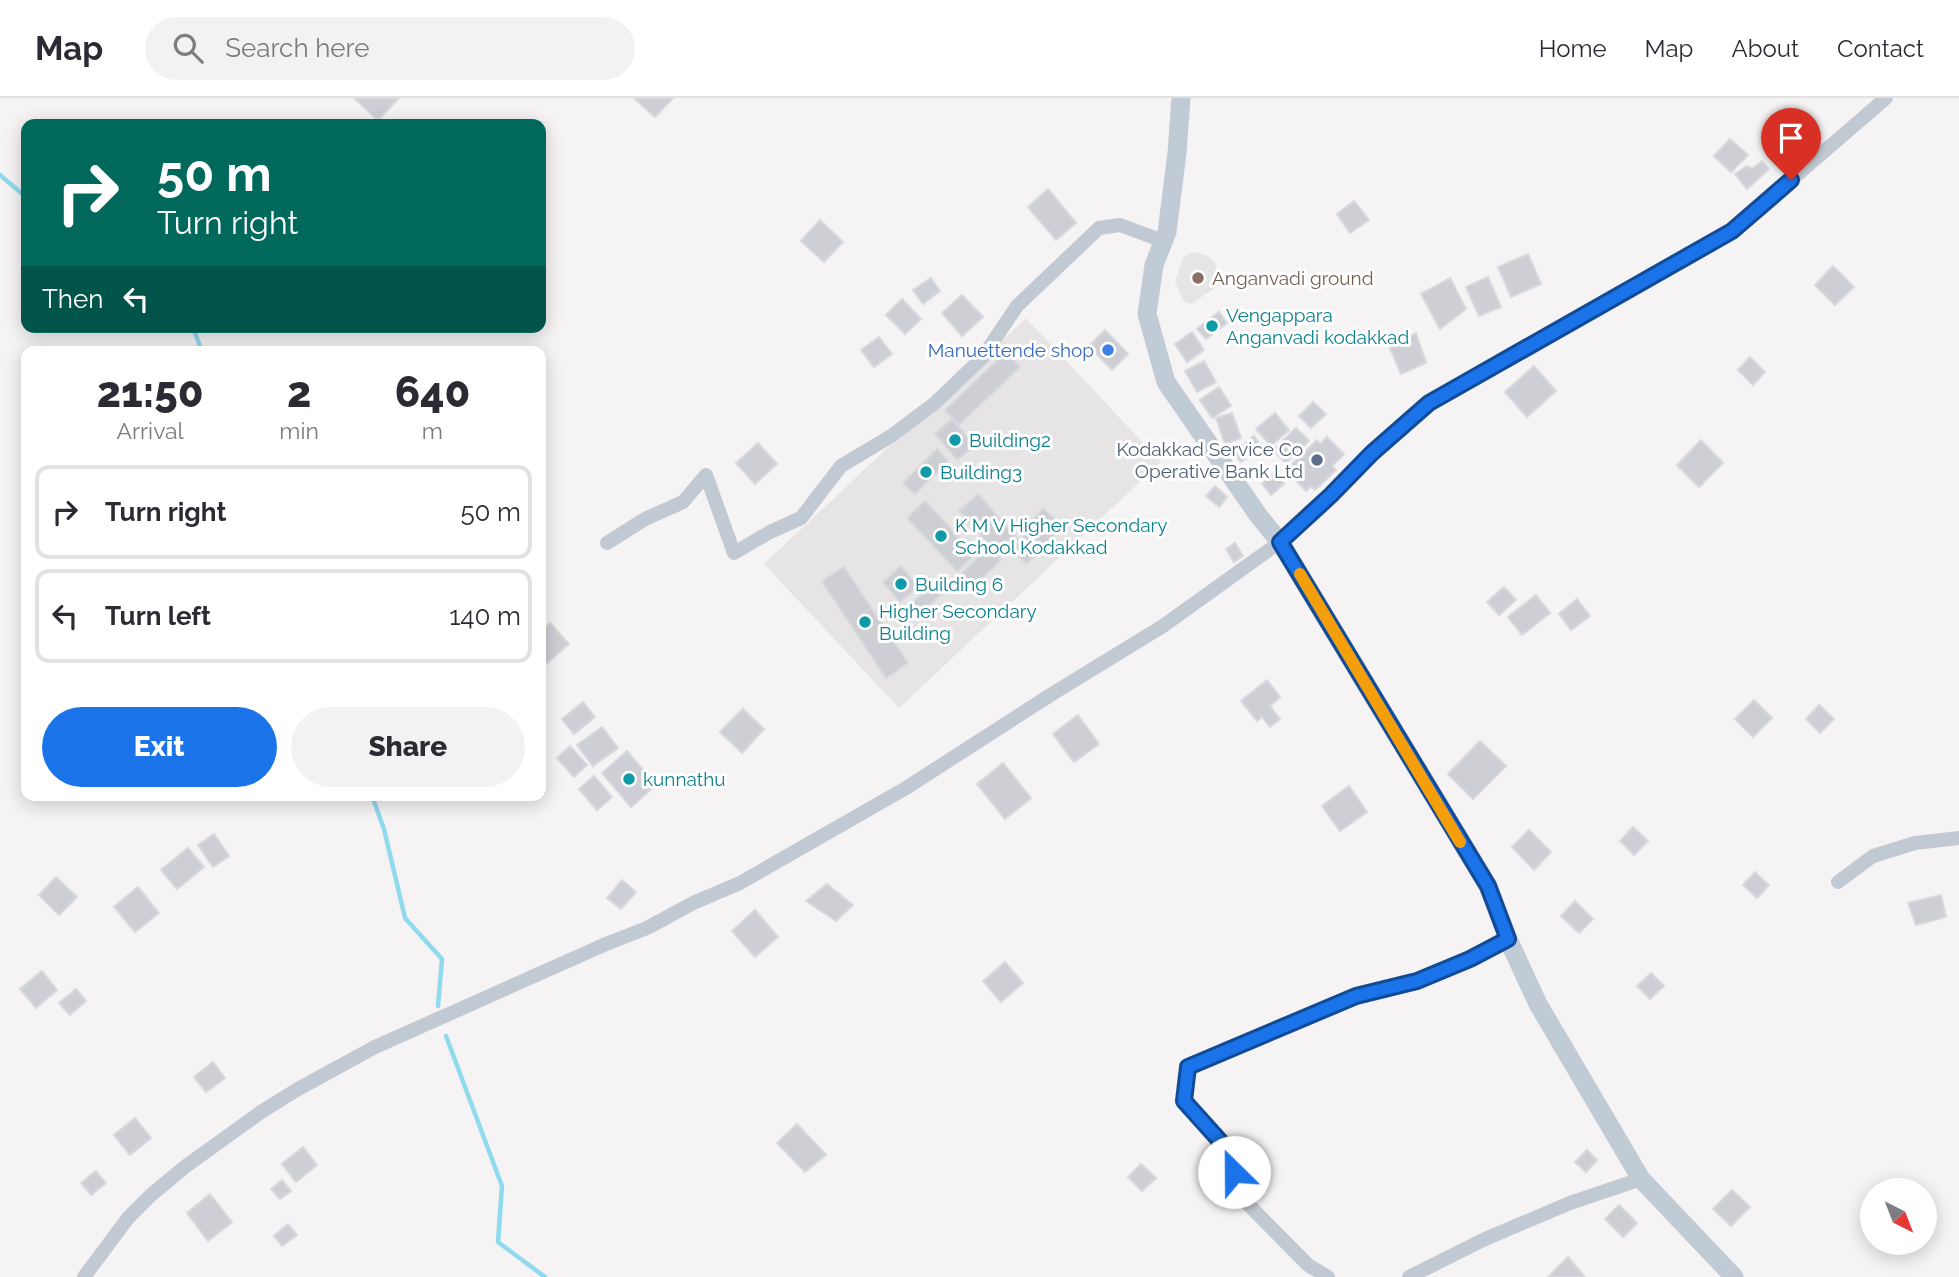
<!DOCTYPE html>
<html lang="en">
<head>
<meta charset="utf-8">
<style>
	:root { --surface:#fff; --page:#f2f2f3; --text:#2b2b33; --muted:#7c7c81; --line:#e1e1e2; --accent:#1a73e8 }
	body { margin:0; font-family:Raleway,sans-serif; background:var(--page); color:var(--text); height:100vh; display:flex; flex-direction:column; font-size:26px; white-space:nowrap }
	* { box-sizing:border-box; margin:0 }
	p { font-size:23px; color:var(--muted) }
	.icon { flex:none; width:38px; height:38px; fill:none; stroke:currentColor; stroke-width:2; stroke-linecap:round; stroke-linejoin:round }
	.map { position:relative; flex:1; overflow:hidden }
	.details { position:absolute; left:21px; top:248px; width:525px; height:455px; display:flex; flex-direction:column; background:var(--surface); border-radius:14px; box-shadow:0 4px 18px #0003 }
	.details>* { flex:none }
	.banner { position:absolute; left:21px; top:21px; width:525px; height:214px; border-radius:14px; box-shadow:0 4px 18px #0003; background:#00695c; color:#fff; overflow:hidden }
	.needle { width:46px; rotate:138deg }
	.controls { position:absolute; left:1860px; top:1080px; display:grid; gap:14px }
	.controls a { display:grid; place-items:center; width:77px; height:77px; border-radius:50%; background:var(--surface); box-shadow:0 4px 18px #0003; font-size:35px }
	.pin { position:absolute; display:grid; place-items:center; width:60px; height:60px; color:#fff; margin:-72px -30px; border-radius:50% 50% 50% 0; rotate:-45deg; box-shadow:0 0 7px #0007 }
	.pin .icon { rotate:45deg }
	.me { position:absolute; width:77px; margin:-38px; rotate:337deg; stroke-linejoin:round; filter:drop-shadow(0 0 5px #0008) }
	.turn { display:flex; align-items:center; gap:24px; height:147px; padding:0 21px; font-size:32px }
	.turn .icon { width:91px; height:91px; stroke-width:2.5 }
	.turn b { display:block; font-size:49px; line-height:60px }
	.then { display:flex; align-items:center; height:66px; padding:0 21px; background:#0003; gap:14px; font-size:26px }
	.eta { display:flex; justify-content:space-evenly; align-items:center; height:119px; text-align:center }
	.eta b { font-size:42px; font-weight:800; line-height:49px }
	.cta { display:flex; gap:14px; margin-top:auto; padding:14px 21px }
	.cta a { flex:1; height:80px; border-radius:42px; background:var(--accent); color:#fff; font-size:28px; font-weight:800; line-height:80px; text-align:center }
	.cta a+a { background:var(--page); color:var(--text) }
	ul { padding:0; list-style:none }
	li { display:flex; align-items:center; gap:21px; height:94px; margin:0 14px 10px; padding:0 7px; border:4px solid var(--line); border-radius:14px }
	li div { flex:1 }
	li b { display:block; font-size:26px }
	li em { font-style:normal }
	header { display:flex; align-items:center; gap:42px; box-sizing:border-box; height:98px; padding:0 35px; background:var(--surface); border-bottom:2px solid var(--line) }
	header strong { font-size:33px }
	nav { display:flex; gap:38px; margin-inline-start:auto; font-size:24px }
	.search { width:490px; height:63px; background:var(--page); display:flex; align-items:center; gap:18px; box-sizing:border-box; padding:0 24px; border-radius:38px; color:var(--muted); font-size:26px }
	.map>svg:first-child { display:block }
	.education { fill:#e6e4e5 }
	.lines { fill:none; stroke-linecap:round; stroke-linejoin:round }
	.stream { stroke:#90daee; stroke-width:4.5 }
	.building { fill:#cdcfd5; stroke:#d7d9de; stroke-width:2 }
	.street { stroke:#c1cad2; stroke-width:14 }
	.secondary { stroke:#c1cbd6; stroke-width:19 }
	.route-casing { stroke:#114b97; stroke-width:18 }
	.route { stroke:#1a73e8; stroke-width:12 }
	.slow { stroke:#f59e0b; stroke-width:12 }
	.education-dot { fill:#8d6e63; stroke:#fff; stroke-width:2.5 }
	.culture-dot { fill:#0f9aa8; stroke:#fff; stroke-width:2.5 }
	.shop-dot { fill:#3f7fe0; stroke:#fff; stroke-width:2.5 }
	.service-dot { fill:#5c6f8a; stroke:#fff; stroke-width:2.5 }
	.labels { text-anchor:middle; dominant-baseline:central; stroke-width:6; stroke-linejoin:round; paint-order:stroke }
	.education-label { font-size:19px; fill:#785e54; stroke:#fff; text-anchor:start }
	.culture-label { font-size:19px; fill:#0d838f; stroke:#fff; text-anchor:start }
	.shop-label { font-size:19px; fill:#366cbe; stroke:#fff; text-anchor:end }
	.service-label { font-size:19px; fill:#4e5e75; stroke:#fff; text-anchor:end }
</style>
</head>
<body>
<header>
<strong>Map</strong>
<div class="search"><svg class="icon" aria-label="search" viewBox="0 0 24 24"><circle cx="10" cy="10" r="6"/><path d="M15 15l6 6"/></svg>Search here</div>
<nav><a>Home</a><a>Map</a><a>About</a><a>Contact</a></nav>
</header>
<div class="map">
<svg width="1959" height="1179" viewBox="0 0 1959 1179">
	<rect width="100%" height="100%" fill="#f5f3f3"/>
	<g class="education">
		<polygon points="1193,154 1206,157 1215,165 1221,186 1191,206 1184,204 1175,184 1183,160"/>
		<polygon points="1026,220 1161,364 899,610 764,466"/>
	</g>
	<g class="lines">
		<g class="stream">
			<polyline points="0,77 26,99"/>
			<polyline points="193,229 202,254"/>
			<polyline points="372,698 384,731 405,820 442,861 438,908"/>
			<polyline points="446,938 502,1088 498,1144 545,1179"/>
		</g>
	</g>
	<g class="building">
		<polygon points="354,0 399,0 378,22"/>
		<polygon points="634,0 673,0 655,19"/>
		<polygon points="1730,41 1748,57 1731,74 1714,58"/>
		<polygon points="1762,63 1769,71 1747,91 1735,76 1747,68 1752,71"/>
		<polygon points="1048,91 1076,125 1056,142 1028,109"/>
		<polygon points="1354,103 1369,122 1350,135 1337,116"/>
		<polygon points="820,122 843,144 824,164 801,143"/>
		<polygon points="1528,156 1541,186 1511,199 1498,169"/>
		<polygon points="1833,168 1854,189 1835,207 1815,187"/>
		<polygon points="1488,179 1501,209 1479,218 1466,189"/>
		<polygon points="931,180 940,193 923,206 913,192"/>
		<polygon points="1450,180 1466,211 1440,231 1421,196"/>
		<polygon points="962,197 983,219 962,238 942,215"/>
		<polygon points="902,201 921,221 905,236 886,217"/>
		<polygon points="1219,214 1227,225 1206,241 1197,231"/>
		<polygon points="1105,232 1128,256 1112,272 1089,248"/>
		<polygon points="1192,234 1204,252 1187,264 1175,246"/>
		<polygon points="1416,235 1426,265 1401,276 1390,250"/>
		<polygon points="879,239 892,256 874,269 861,252"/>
		<polygon points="1006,254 1020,269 959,327 945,312"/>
		<polygon points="1750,259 1765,274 1753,287 1738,272"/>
		<polygon points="1204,263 1216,284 1197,294 1185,273"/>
		<polygon points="1534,268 1556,293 1527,319 1505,294"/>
		<polygon points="1219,289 1231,308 1212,320 1200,302"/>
		<polygon points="1313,304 1326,316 1311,330 1299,318"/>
		<polygon points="1232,315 1241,340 1225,346 1216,320"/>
		<polygon points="1275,315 1289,332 1271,348 1256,331"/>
		<polygon points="952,321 974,347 957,362 935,336"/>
		<polygon points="1296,330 1309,343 1286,365 1273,352"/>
		<polygon points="1254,338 1261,348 1241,364 1234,355"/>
		<polygon points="1327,339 1344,356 1332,368 1336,372 1315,392 1311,388 1306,393 1286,372 1317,342 1320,346"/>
		<polygon points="1701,342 1723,365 1699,389 1677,367"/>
		<polygon points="758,345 777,366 755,386 736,365"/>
		<polygon points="937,351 948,363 915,396 903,385"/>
		<polygon points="1274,375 1284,386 1271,397 1262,386"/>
		<polygon points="1215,388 1227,399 1219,409 1206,398"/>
		<polygon points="978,396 1018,441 999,458 959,413"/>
		<polygon points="925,403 975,457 957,473 907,420"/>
		<polygon points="1043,410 1062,428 1027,466 1011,452 1036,425 1033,422"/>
		<polygon points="1235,445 1243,458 1234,464 1226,451"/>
		<polygon points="988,449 1001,462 973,489 960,477"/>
		<polygon points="901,468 918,489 900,504 883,484"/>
		<polygon points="844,469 908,565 886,580 822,483"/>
		<polygon points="940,480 949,490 918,517 910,507"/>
		<polygon points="1504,489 1516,502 1499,517 1487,504"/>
		<polygon points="1536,497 1550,515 1522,537 1508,519"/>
		<polygon points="1577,501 1590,518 1571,532 1559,516"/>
		<polygon points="550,525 569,546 545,567 541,562 541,534"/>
		<polygon points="1267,582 1280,599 1270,608 1280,621 1270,629 1262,619 1257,623 1241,603"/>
		<polygon points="1754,602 1772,620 1753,639 1735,621"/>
		<polygon points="583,604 595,619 574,636 562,621"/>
		<polygon points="1819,607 1834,621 1820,635 1806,621"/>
		<polygon points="743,611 764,631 742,655 720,634"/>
		<polygon points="1078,617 1099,646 1074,664 1053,636"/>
		<polygon points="602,629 618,650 593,668 577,647"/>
		<polygon points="1480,643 1506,668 1473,701 1448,676"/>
		<polygon points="570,648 587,667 574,679 557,660"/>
		<polygon points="627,653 656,687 631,709 602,675"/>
		<polygon points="1003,665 1031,700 1005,721 977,686"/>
		<polygon points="594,678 612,699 597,712 579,691"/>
		<polygon points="1349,688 1367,714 1340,733 1322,708"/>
		<polygon points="1633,729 1648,743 1634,757 1620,743"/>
		<polygon points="1529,732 1551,754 1534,772 1512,749"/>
		<polygon points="214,736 229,758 213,769 198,747"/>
		<polygon points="188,750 204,769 177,791 161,772"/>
		<polygon points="1755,774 1769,787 1757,800 1743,787"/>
		<polygon points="56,779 77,799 59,817 39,797"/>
		<polygon points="622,782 636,794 621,811 607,800"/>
		<polygon points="827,786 853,807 836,823 806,803"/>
		<polygon points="138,789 159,815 135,834 114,809"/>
		<polygon points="1941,797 1946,819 1916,827 1908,805"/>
		<polygon points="1575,803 1593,821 1579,835 1561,818"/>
		<polygon points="755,812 778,839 755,859 732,833"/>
		<polygon points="1005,864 1023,885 1001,904 983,883"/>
		<polygon points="42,873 57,892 36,910 20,891"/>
		<polygon points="1651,875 1664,888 1650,901 1637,888"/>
		<polygon points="76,891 86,903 70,917 59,905"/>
		<polygon points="213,964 225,980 206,994 194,979"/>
		<polygon points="135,1020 151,1040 130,1057 114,1037"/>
		<polygon points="797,1026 826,1057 805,1074 777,1045"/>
		<polygon points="303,1049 317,1067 296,1084 282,1066"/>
		<polygon points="1587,1052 1597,1062 1586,1074 1575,1064"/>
		<polygon points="1141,1066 1156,1080 1142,1093 1128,1079"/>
		<polygon points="96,1073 106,1085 91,1097 81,1085"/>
		<polygon points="282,1082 291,1093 280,1101 271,1091"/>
		<polygon points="1732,1092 1750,1109 1731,1128 1713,1111"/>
		<polygon points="210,1096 232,1124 208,1143 187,1115"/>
		<polygon points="1619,1107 1637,1125 1623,1139 1605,1121"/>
		<polygon points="288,1126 297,1137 282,1148 274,1138"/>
		<polygon points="1568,1159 1585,1179 1548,1179"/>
	</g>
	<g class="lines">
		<g class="street">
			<polyline points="607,445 645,421 683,404 706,377 734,455 770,434 801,420 841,368 891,338 935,305 982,260 1017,208 1099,130 1120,127 1163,143"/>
			<polyline points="1838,784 1873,758 1915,745 1959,740"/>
			<polyline points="84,1179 128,1120 151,1097 186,1068 261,1014 298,991 375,949 606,846 647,830 693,805 740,785 906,690 1052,596 1163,528 1280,444 1396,332 1429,305 1732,133 1886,0"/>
			<polyline points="1328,1179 1308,1167 1238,1096 1229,1053 1184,1003 1188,969 1356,898 1417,883 1508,841"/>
			<polyline points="1409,1179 1485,1141 1570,1105 1641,1081"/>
		</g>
		<polyline class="secondary" points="1181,0 1177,55 1167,134 1154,167 1147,216 1166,284 1258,417 1280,444 1488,788 1508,841 1538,906 1641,1081 1734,1179"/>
	</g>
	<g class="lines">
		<g class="route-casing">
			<polyline id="route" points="1234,1074 1229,1053 1184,1003 1188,969 1356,898 1417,883 1470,861 1508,841 1488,788 1280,444 1331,397 1372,355 1429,305 1732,133 1791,82"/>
		</g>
		<use href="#route" class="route"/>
		<polyline class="slow" points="1300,476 1460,744"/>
	</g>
	<circle class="education-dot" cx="1198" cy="180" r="7"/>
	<g class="culture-dot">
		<circle cx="1212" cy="228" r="7"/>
		<circle cx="955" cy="342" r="7"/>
		<circle cx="926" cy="374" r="7"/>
		<circle cx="941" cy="438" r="7"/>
		<circle cx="901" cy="486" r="7"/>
		<circle cx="865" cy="524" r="7"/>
		<circle cx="629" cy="681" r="7"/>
	</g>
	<circle class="shop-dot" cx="1108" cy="252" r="7"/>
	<circle class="service-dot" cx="1317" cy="362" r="7"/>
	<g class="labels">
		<g class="education-label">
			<text x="1212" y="180">Anganvadi ground</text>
		</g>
		<g class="culture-label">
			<text x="1226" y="217">Vengappara<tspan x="1226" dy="22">Anganvadi kodakkad</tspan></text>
			<text x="969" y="342">Building2</text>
			<text x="940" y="374">Building3</text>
			<text x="955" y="427">K M V Higher Secondary<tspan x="955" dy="22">School Kodakkad</tspan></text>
			<text x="915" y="486">Building 6</text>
			<text x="879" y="513">Higher Secondary<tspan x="879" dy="22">Building</tspan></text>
			<text x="643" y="681">kunnathu</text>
		</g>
		<g class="shop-label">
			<text x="1094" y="252">Manuettende shop</text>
		</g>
		<g class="service-label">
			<text x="1303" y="351">Kodakkad Service Co<tspan x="1303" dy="22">Operative Bank Ltd</tspan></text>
		</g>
	</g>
</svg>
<div class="controls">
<a><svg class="needle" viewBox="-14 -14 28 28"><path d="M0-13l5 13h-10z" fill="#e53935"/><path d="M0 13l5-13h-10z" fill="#7c7c81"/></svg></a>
</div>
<div class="pin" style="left:1791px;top:82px;background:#d93025"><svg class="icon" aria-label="arrive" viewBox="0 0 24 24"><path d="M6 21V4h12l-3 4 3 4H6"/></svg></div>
<svg class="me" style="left:1234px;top:1074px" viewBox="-20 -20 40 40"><circle r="19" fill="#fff"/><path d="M0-13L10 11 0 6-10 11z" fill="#1a73e8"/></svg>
<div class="banner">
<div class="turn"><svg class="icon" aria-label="right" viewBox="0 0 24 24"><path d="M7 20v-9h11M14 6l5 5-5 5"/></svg><div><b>50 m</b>Turn right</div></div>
<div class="then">Then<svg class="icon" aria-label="left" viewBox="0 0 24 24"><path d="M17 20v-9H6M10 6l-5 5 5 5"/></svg></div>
</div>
<section class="details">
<div class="eta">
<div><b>21:50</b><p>Arrival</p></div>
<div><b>2</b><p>min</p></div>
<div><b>640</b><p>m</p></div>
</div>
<ul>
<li><svg class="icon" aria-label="right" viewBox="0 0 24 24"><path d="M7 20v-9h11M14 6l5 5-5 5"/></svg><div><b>Turn right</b></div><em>50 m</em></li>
<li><svg class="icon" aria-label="left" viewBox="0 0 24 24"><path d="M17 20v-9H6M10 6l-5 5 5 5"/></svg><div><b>Turn left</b></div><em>140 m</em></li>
</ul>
<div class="cta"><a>Exit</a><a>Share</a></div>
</section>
</div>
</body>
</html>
